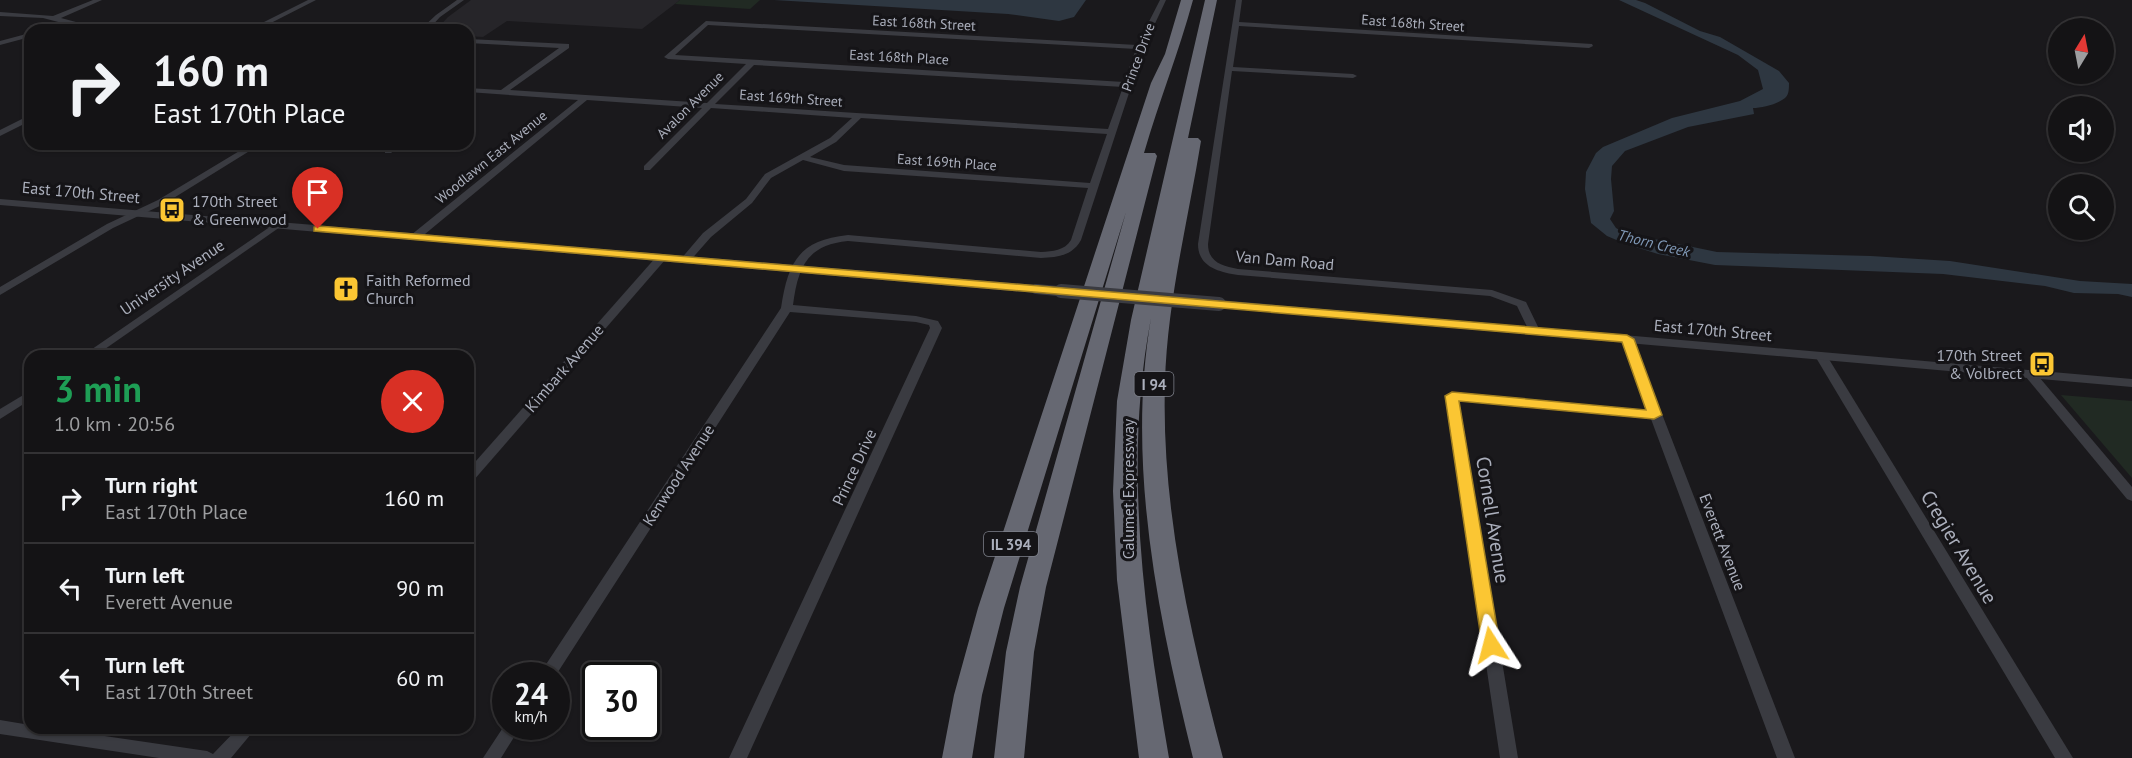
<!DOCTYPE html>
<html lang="en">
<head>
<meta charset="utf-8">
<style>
	:root { --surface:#141315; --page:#1d1c1e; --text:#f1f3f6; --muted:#9d9ea0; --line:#333234 }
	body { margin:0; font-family:"PT Sans",sans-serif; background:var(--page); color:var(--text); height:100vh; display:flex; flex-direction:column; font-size:22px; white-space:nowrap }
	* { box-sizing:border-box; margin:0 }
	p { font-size:20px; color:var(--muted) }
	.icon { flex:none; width:33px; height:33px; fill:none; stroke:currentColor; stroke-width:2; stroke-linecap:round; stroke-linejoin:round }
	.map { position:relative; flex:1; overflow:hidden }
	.details { position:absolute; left:24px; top:350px; width:450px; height:384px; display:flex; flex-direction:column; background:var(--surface); border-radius:18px; box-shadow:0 2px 4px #0004,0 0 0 2px var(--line) }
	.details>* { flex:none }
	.banner { position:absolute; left:24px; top:24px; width:450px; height:126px; border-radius:18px; box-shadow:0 2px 4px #0004,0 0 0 2px var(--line); background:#141315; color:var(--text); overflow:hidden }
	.needle { width:39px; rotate:10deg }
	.buttons { position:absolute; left:2048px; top:18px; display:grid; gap:12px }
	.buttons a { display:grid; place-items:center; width:66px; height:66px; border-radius:50%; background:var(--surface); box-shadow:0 2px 4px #0004,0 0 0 2px var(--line); font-size:30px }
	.speed { position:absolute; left:492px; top:662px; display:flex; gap:12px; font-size:30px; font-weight:700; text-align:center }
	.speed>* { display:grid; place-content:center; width:78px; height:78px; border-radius:50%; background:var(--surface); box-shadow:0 2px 4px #0004,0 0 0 2px var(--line); line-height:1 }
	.speed small { font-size:15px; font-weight:400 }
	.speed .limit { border:3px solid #111; border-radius:9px; background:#fff; color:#111 }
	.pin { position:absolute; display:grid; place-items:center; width:51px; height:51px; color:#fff; margin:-62px -26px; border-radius:50% 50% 50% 0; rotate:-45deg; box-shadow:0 0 6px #0007 }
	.pin .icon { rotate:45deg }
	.me { position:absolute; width:66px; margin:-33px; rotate:351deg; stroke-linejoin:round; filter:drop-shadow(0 0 4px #0008) }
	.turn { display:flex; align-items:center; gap:21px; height:126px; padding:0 30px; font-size:27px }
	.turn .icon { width:78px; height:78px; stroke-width:2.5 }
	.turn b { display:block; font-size:42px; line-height:51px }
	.round { display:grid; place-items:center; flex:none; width:63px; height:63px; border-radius:32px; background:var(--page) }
	.overview { display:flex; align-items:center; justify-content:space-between; height:102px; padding:0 30px }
	h1 { font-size:36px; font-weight:700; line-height:45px; color:#1e9e55 }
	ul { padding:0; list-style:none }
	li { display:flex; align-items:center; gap:18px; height:90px; padding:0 30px; border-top:2px solid var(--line) }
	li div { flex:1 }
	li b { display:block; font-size:22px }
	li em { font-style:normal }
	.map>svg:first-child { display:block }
	.built { fill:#262529 }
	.green { fill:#212a23 }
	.water { fill:#2e3741 }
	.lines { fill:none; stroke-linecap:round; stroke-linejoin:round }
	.minor { fill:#3a3b41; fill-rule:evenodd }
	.tertiary { fill:#3a3b41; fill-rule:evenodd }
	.motorway { fill:#666872; fill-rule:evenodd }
	.tertiary-bridge-far1 { stroke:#3a3b41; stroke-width:10 }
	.tertiary-bridge { stroke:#3a3b41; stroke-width:14 }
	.route { fill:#fbc633; stroke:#a38121; stroke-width:1.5 }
	.labels { text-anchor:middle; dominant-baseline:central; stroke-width:6; stroke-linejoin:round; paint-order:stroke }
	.far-street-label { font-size:14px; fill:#abafbc; stroke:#151417 }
	.far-water-label { font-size:15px; font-style:italic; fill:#819ab8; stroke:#151417 }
	.shield { fill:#151417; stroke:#7e808a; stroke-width:1.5 }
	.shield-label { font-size:15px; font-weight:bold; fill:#abafbc }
	.street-label { font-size:16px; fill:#abafbc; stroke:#151417 }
	.poi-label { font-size:16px; fill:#abafbc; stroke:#151417; text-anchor:start }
	.near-street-label { font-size:20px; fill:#abafbc; stroke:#151417 }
</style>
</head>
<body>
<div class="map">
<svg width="2132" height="758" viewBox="0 0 2132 758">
	<rect width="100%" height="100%" fill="#1a191c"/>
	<polygon class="built" points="471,0 680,0 642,29 507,21 483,37 468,36 468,30 436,30 448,17"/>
	<g class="green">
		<polygon points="680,0 760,0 750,9 675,4"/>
		<polygon points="2061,395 2132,401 2132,478"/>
	</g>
	<g class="water">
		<polygon points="774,0 1086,0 1074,17 1059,21 1008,14"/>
		<path d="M1619 0H1636L1645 3 1700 31 1720 37 1779 71 1789 83C1789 88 1789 94 1786 97 1779 104 1762 108 1753 108L1754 114 1688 127 1625 151 1612 166 1611 179 1614 211 1610 219 1616 228 1625 233 1717 252 1871 256 1950 261 2080 281 2132 284V297L2118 294 2074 293 2045 286 1943 274 1715 265 1658 254 1626 244 1607 236 1591 223 1585 189 1586 172 1596 153 1603 147 1672 118 1740 101 1763 89 1758 70 1738 55Z"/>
	</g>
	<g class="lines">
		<g class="minor">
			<polygon points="93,0 102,0 61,18 76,22 87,30 78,30 72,26 58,30 45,30 66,24 43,18 0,16 0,12 53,16"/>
			<polygon points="308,0 316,0 267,25 302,28 306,30 248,30"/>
			<polygon points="457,0 464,0 440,17 428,30 420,30 436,15"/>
			<path d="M1160 0H1166L1144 47 1081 240C1072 256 1058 257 1041 258L848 241C807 245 798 267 793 305L916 316 938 321 942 328 747 758H729L930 328 929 325 916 322 790 312 556 675H539L781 308C788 262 799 240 848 235L1041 252C1053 251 1064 251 1071 240L1088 188 844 171 803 160 771 178 752 203 711 237 689 262 685 263 680 260 703 233 746 199 765 174 830 138 852 118 711 108 650 170H644V166L702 108 587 100 419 239H411V235L578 100 468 92V88L501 90 559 48 468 43V39L569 44V48L510 90 707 103 746 64 668 59 664 57 706 21 1137 45ZM708 25 1136 49 1124 82 675 55ZM754 65 1123 87 1108 129 715 104ZM861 118 1107 134 1090 183 844 165 810 157 836 142Z"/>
			<path d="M1236 0H1242L1239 22 1592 44 1593 46 1589 48 1239 26 1233 67 1353 74 1357 76 1353 78 1232 71 1208 244C1208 262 1222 266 1238 269L1492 290 1526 302 1540 331 1538 333H1530L1517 306 1490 296 1238 275C1219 272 1198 267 1198 244Z"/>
			<polygon points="148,23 152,25 151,27 134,30 120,30"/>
			<polygon points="30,33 30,37 0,45 0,41"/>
			<polygon points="30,115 30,121 0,136 0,130"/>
			<polygon points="251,144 261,144 164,204 113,228 0,295 0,287 107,224 158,200"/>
			<polygon points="392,144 402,144 391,153 385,153 385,149"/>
			<polygon points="277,222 280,223 280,227 95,356 82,356"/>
			<polygon points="661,255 666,258 665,260 473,481 468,482 468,470 657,256"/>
			<polygon points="1627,336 1633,339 1795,758 1777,758 1651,419 1459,400 1518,758 1500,758 1446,396 1452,392 1648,411 1621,339"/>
			<polygon points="1821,352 1827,356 2073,758 2055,758 1815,356"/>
			<polygon points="2030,370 2034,371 2132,487 2132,501 2127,499 2026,377 2024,374 2026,371"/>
			<polygon points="30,391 30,400 0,419 0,409"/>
			<polygon points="0,720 30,725 30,728 50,728 207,751 213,754 238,728 256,728 231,758 159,758 0,734"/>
			<polygon points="506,723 506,726 521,726 501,758 483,758"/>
		</g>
		<g class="tertiary">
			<polygon points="0,199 1036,285 1042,289 1036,293 0,205"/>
			<polygon points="1219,300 2132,379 2132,387 1215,307 1213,304"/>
		</g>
		<g class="motorway">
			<path d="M1181 0H1193C1179 52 1159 101 1144 153H1155L1157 156 1046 587 1034 652 1024 758H994L1006 652 1020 587 1126 212 1004 608 982 695 972 758H942L954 695 978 608 1151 83 1165 54Z"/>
			<path d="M1205 0H1217L1188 138H1198L1201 141C1188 221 1167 302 1165 383 1161 510 1191 636 1223 758H1193C1158 615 1126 465 1151 318 1123 465 1144 612 1169 758H1139L1117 580 1113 491 1117 401 1131 320Z"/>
		</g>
		<polyline class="tertiary-bridge-far1" points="1036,289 1079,293"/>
		<polyline class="tertiary-bridge" points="1061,291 1219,304"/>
	</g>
	<polygon class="route" points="318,226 1627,335 1634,339 1662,415 1654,419 1459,401 1500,645 1497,650 1491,652 1485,650 1482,645 1445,396 1452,392 1646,410 1622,342 314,231 314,227"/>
	<defs>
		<g id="bus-square" transform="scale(1.35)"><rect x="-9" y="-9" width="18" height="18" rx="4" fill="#fbc633" stroke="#151417"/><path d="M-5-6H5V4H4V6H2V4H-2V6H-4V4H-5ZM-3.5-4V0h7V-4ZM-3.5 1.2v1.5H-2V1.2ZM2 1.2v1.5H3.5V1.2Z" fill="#111"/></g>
		<g id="church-square" transform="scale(1.35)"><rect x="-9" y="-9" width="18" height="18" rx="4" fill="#fbc633" stroke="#151417"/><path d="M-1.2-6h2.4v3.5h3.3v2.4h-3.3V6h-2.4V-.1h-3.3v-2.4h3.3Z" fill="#111"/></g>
	</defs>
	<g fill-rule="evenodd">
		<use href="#bus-square" x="172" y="210"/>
		<use href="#church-square" x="346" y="289"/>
		<use href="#bus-square" x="2042" y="364"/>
	</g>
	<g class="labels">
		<g class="far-street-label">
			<text transform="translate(924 23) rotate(3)">East 168th Street</text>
			<text transform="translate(1413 23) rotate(4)">East 168th Street</text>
			<text transform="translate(899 57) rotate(3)">East 168th Place</text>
			<text transform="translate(1138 57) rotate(-70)">Prince Drive</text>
			<text transform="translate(791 98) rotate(4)">East 169th Street</text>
			<text transform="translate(690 105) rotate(-45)">Avalon Avenue</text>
			<text transform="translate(491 157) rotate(-39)">Woodlawn East Avenue</text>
			<text transform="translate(947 162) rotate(4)">East 169th Place</text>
		</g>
		<g class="far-water-label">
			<text transform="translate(1654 243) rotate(14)">Thorn Creek</text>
		</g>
		<g class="shield">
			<rect x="1134.5" y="372" width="39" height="24" rx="4.5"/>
			<rect x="984" y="532" width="54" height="24" rx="4.5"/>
		</g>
		<g class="shield-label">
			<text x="1154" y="384">I 94</text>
			<text x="1011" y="544">IL 394</text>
		</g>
		<g class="street-label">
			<text transform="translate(81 192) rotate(5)">East 170th Street</text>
			<text transform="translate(1285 260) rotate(5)">Van Dam Road</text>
			<text transform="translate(172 277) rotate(-34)">University Avenue</text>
			<text transform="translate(1713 330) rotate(5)">East 170th Street</text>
			<text transform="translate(564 368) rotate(-49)">Kimbark Avenue</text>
			<text transform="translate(854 467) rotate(-65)">Prince Drive</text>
			<text transform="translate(678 475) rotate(-57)">Kenwood Avenue</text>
			<text transform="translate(1128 489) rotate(-90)">Calumet Expressway</text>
			<text transform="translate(1723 542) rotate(69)">Everett Avenue</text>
		</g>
		<g class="poi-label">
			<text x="192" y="201">170th Street<tspan x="192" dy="18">&amp; Greenwood</tspan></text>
			<text x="366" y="280">Faith Reformed<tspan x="366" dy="18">Church</tspan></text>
			<text x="2022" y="355" text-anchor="end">170th Street<tspan x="2022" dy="18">&amp; Volbrect</tspan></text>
		</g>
		<g class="near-street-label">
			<text transform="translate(1493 520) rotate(81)">Cornell Avenue</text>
			<text transform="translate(1959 547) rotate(59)">Cregier Avenue</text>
		</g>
	</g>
</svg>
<div class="buttons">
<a><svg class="needle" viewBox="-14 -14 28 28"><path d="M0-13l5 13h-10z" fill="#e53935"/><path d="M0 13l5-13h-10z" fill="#9d9ea0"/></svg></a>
<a><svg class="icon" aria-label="sound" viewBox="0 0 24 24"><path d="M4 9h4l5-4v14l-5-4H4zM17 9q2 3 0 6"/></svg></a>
<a><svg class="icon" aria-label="search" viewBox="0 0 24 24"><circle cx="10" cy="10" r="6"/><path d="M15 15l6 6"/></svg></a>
</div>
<div class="speed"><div>24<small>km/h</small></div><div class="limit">30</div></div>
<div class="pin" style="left:318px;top:229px;background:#d93025"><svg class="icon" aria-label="arrive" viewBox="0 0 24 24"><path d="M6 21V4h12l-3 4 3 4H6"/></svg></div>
<svg class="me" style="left:1491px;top:645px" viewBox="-20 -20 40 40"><path d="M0-17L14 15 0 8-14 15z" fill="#fbc633" stroke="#fff" stroke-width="4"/></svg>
<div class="banner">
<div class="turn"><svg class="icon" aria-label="right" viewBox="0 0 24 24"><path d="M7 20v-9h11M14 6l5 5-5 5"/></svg><div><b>160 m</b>East 170th Place</div></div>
</div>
<section class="details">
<div class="overview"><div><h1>3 min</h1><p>1.0 km · 20:56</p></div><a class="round" style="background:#d93025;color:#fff"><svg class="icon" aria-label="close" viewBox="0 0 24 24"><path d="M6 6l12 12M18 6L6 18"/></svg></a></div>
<ul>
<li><svg class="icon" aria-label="right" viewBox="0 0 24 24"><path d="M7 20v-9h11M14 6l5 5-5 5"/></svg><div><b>Turn right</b><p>East 170th Place</p></div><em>160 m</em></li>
<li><svg class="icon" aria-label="left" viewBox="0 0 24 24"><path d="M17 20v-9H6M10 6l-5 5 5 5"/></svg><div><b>Turn left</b><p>Everett Avenue</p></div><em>90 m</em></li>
<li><svg class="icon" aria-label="left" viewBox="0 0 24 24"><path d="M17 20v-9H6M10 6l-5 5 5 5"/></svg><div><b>Turn left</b><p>East 170th Street</p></div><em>60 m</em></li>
</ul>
</section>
</div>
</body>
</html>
